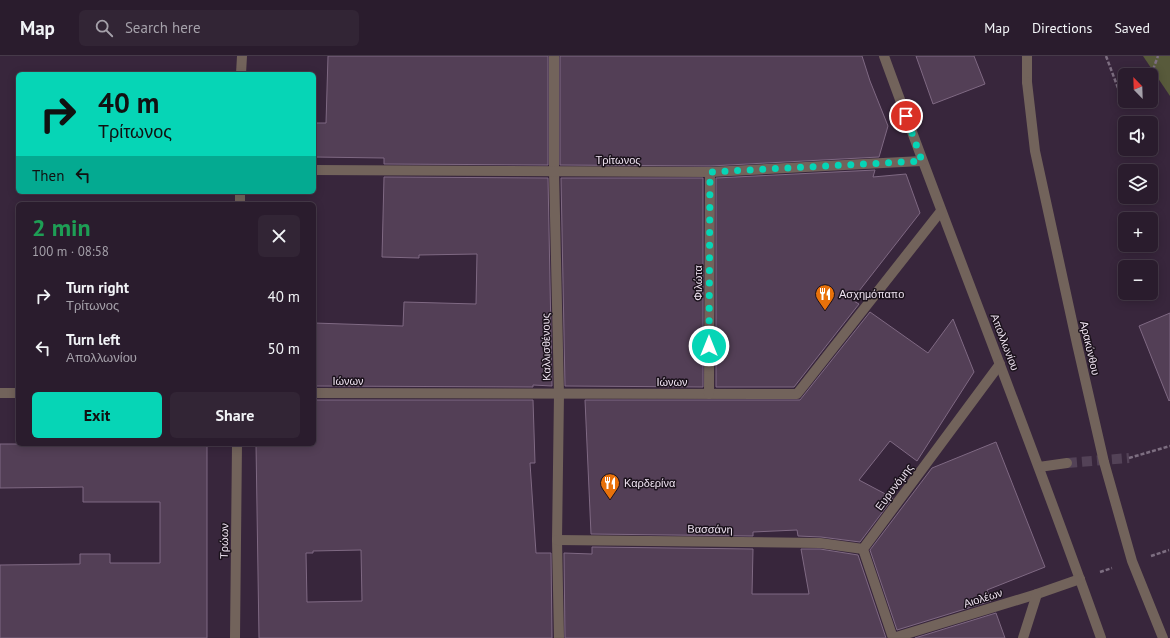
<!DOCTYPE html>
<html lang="en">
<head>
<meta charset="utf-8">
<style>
	:root { --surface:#2a1c2d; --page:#322535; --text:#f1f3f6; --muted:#a5a1aa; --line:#463a49; --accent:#06d5b6 }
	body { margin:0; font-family:"PT Sans",sans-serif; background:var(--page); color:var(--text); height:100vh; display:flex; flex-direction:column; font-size:15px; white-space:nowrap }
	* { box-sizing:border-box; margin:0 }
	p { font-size:13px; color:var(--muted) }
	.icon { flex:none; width:22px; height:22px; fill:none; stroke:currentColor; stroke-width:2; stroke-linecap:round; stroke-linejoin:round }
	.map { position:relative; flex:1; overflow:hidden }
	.panel { position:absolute; left:16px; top:146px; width:300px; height:244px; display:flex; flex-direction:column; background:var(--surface); border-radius:6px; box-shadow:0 2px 10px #0003,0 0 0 1px var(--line) }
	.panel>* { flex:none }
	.top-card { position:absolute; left:16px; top:16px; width:300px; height:122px; border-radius:6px; box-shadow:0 2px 10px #0003,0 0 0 1px var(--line); background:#06d5b6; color:#111; overflow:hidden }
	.needle { width:26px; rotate:337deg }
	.tools { position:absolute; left:1118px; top:12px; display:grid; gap:8px }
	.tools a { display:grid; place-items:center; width:40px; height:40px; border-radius:6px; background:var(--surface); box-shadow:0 2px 10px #0003,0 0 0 1px var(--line); font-size:20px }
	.pin { position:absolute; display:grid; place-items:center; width:34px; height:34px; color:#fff; margin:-17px; border:2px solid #fff; border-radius:50%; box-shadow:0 1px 4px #0007 }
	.me { position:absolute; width:44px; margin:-22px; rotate:0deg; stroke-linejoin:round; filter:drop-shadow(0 0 3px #0008) }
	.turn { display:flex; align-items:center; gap:14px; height:84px; padding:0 16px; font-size:18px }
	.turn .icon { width:52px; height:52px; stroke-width:2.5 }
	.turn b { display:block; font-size:28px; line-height:34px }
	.then { display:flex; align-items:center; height:38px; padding:0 16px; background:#0003; gap:8px; font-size:15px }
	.round { display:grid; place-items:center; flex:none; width:42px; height:42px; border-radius:6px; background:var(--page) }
	.head { display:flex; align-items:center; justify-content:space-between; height:68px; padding:0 16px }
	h1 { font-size:24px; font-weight:800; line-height:30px; color:#1e9e55 }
	.button { display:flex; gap:8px; margin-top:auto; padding:8px 16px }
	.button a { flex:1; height:46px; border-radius:6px; background:var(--accent); color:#111; font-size:16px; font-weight:800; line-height:46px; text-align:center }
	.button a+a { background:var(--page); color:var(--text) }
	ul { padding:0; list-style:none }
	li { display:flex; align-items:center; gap:12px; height:52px; padding:0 16px }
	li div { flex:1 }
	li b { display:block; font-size:15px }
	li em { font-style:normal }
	header { display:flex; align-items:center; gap:24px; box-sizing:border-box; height:56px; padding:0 20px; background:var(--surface); border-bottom:1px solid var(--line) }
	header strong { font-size:19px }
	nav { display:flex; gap:22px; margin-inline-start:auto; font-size:14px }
	.search { width:280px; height:36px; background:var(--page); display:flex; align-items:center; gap:10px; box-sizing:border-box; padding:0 14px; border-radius:6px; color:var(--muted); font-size:15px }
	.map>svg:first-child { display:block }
	.green { fill:#585a3b }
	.building { fill:#533f56; stroke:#7f6983; fill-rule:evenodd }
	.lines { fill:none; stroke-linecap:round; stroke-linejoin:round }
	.minor-tunnel { stroke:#534257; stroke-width:10; stroke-dasharray:10 5; stroke-linecap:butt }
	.path { stroke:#7d6e81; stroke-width:2.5; stroke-dasharray:4 2; stroke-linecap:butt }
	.minor { stroke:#72635b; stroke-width:10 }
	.minor-bridge { stroke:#72635b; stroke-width:10 }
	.route { stroke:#06d5b6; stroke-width:7; stroke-dasharray:0 12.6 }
	.labels { text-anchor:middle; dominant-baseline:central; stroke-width:3; stroke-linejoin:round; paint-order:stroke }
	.street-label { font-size:11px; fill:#efe3f1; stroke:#1b121c }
	.poi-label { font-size:11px; fill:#efe3f1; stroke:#1b121c; text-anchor:start }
</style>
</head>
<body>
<header>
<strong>Map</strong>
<div class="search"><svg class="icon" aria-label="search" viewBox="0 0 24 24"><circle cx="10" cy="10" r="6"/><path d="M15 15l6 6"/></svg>Search here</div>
<nav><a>Map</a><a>Directions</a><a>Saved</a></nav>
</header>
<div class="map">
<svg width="1170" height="582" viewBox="0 0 1170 582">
	<rect width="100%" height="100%" fill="#38263c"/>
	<polygon class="green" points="1143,0 1170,0 1170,40"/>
	<g class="building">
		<polygon points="328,0 548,0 548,109 384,108 384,102 314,101 314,67 326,67"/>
		<polygon points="560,0 862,0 870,25 888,70 879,101 710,110 560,109"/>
		<polygon points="916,0 974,0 985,28 933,48"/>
		<polygon points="875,114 873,121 906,118 920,157 852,244 859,248 794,331 716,331 716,122"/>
		<polygon points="384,121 548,122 552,330 533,329 533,331 314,330 314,267 403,270 404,246 476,248 477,198 419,199 419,202 382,201"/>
		<polygon points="561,122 703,122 703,331 565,330"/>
		<polygon points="870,256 928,297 953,263 974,316 917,405 890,385 859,424 893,442 860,486 821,481 798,480 797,474 753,476 753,480 591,478 585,344 800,344"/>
		<polygon points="1170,257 1170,344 1169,345 1139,270"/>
		<path d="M314 344H533L535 407H530L536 497H551L552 582H259L256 388H314ZM361 494 362 545 307 546 306 497H313V495Z"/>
		<polygon points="996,386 1045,511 987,534 991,545 897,574 870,494 932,412"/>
		<polygon points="0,388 207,388 207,582 0,582 0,509 80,508 80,498 110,498 110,507 160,507 160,446 83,446 83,431 0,432"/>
		<polygon points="592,491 753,493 752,538 809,538 801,493 820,493 858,499 886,582 565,582 564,497 592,498"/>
		<polygon points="996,557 1005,582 915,582"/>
	</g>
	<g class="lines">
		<polyline class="minor-tunnel" points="1067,407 1129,402"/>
		<g class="path">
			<polyline points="1106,0 1118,32 1125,43"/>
			<polyline points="1151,19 1158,0"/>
			<polyline points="1126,45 1127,47 1129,45"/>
			<polyline points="1129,402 1170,390"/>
			<polyline points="1151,500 1169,494"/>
			<polyline points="1100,516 1112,512"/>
		</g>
		<g class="minor">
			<polyline points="554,0 554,115 559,338 557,484 559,582"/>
			<path d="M884 0C955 195 1032 387 1101 582"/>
			<polyline points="241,18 242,0"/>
			<polyline points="1027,26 1027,0"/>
			<polyline points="314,114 710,116 922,105"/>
			<polyline points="240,148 240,136"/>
			<polyline points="0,337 18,337"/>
			<polyline points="314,337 797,338 941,155"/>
			<polyline points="709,338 710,116"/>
			<polyline points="1039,411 1067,407"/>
			<polyline points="557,484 820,487 863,493"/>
			<polyline points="235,582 237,388"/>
			<polyline points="893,582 863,493 1000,308"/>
			<polyline points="893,582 1037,538 1080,523"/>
			<polyline points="1023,582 1037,538"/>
		</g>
		<polyline class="minor-bridge" points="1027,26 1035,95 1077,288 1104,406 1132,505 1163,582"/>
	</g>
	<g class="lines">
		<polyline class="route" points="709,290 710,116 922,105 906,60"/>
	</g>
	<defs>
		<g id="restaurant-pin" transform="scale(1)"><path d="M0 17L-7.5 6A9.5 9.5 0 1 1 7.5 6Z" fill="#e8710a" stroke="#1b121c"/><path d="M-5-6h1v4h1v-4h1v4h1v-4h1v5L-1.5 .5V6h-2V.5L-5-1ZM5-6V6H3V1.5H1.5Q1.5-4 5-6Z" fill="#fff"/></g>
	</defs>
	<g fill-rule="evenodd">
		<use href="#restaurant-pin" x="825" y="238"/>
		<use href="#restaurant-pin" x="610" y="427"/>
	</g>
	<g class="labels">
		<g class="street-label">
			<text x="618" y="104">Τρίτωνος</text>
			<text transform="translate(698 227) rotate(-90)">Φιλώτα</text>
			<text transform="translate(1005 286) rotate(69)">Απολλωνίου</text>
			<text transform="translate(546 291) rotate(-91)">Καλλισθένους</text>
			<text transform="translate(1090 292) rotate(77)">Αρακύνθου</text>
			<text x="348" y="325">Ιώνων</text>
			<text x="672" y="326">Ιώνων</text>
			<text transform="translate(894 431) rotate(-53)">Ευρυνόμης</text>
			<text transform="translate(710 473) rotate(1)">Βασσάνη</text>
			<text transform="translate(224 485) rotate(-89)">Τρώων</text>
			<text transform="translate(983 542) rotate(-17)">Αιολέων</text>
		</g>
		<g class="poi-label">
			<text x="839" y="238">Ασχημόπαπο</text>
			<text x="624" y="427">Καρδερίνα</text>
		</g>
	</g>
</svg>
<div class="tools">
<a><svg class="needle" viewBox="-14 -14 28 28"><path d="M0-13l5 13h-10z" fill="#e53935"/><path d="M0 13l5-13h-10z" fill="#a5a1aa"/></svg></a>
<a><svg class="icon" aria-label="sound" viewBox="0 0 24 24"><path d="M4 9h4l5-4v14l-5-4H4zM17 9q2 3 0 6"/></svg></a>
<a><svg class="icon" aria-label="layers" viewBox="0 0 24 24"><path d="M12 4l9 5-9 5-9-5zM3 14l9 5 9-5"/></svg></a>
<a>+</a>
<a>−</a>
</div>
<div class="pin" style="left:906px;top:60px;background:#d93025"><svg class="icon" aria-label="arrive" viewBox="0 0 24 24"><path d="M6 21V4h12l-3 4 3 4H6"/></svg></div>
<svg class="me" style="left:709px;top:290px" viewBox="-20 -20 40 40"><circle r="17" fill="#06d5b6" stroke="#fff" stroke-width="3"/><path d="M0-11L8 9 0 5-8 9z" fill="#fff"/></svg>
<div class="top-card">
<div class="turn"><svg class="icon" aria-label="right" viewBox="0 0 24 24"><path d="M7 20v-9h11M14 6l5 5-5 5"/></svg><div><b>40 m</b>Τρίτωνος</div></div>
<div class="then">Then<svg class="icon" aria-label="left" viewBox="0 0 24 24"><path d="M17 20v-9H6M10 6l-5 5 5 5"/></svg></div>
</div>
<section class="panel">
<div class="head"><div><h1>2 min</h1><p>100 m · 08:58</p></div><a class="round"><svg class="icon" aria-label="close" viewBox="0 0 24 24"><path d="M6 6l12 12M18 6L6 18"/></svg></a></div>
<ul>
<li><svg class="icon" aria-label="right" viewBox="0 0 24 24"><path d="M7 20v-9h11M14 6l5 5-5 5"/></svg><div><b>Turn right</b><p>Τρίτωνος</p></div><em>40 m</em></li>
<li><svg class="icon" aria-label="left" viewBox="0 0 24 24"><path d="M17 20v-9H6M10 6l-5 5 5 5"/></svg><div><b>Turn left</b><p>Απολλωνίου</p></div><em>50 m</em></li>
</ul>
<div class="button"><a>Exit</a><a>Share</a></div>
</section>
</div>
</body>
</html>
